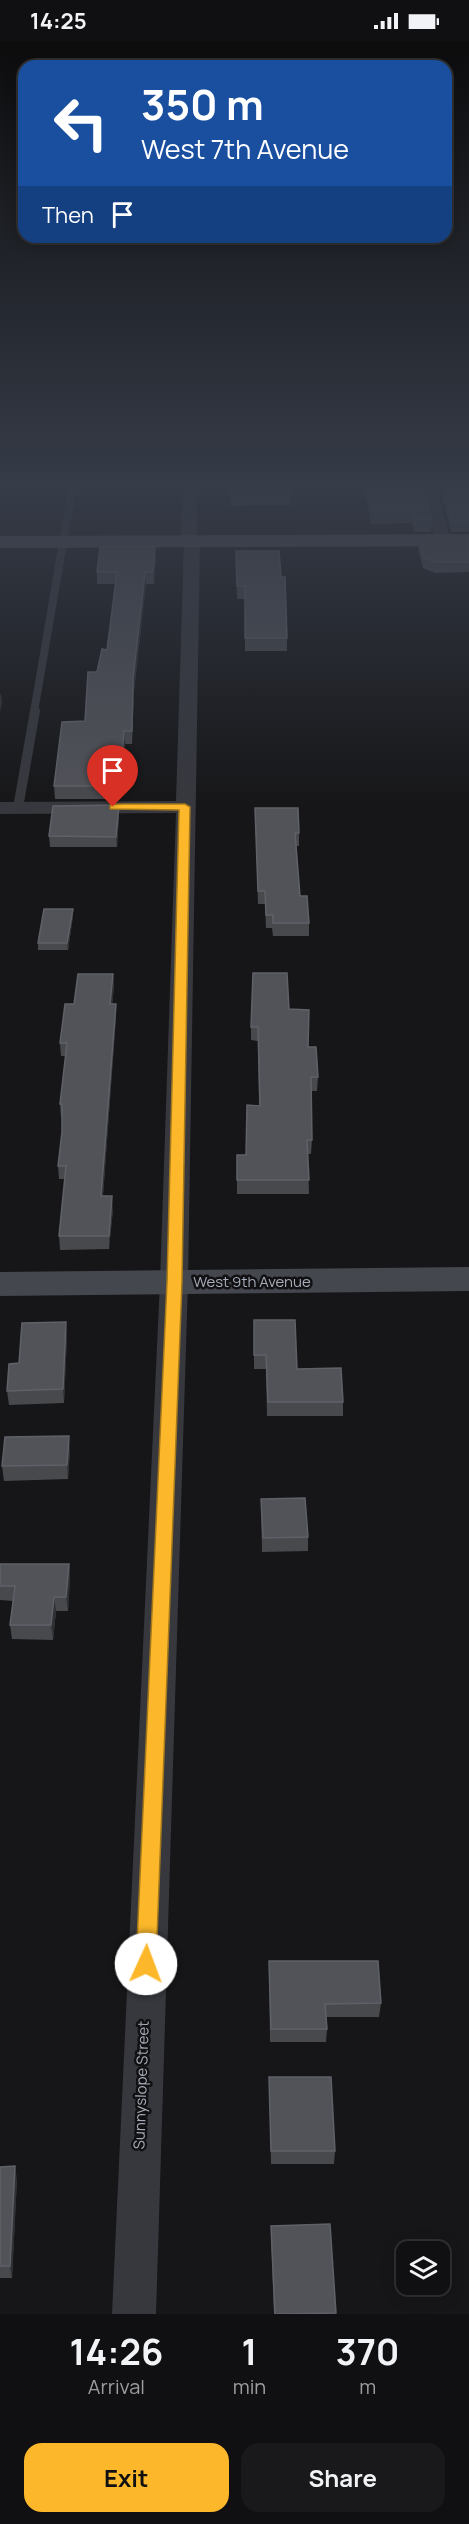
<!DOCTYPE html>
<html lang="en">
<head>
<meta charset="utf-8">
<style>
	:root { --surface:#101012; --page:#19191b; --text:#f1f3f6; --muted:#9c9d9f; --line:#303032; --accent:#fcb82a }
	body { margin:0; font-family:Manrope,sans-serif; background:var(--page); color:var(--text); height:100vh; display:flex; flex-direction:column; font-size:22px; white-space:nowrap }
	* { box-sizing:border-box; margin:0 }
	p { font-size:20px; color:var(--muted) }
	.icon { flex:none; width:33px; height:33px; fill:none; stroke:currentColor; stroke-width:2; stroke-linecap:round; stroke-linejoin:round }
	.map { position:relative; height:2272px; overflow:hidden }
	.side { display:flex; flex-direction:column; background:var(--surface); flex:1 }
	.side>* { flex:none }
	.hud { position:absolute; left:18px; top:18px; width:434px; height:183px; border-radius:18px; box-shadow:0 3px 15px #0003,0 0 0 2px var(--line); background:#1a4fa0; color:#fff; overflow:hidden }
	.buttons { position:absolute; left:396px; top:2199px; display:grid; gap:12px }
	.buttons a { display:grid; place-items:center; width:54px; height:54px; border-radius:12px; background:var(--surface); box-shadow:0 3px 15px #0003,0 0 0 2px var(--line); font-size:30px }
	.pin { position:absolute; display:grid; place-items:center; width:51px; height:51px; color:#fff; margin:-62px -26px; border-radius:50% 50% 50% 0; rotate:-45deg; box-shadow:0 0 6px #0007 }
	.pin .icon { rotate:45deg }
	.me { position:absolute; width:66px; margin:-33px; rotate:2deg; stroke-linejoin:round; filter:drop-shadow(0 0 4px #0008) }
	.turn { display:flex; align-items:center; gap:21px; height:126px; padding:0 24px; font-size:27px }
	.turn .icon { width:78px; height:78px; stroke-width:2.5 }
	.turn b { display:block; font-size:42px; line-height:51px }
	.then { display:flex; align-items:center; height:57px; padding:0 24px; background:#0003; gap:12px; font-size:22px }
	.eta { display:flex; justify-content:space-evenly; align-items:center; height:102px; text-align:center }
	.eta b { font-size:36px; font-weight:700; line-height:42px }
	.action { display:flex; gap:12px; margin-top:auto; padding:12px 24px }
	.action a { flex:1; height:69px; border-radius:18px; background:var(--accent); color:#111; font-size:24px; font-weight:700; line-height:69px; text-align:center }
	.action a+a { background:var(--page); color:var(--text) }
	.status { display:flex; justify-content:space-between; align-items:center; height:42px; padding:0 30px; background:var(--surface); direction:ltr }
	.status svg { height:16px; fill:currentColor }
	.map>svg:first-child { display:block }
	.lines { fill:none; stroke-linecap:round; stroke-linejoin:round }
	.lane-far1 { stroke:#37383e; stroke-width:8 }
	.lane { stroke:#37383e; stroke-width:10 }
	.street { fill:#37383e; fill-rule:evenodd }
	.secondary { fill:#45474e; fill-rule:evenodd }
	.primary { fill:#53555d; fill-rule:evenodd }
	.wall { fill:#47494d }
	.shaded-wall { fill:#2f3033 }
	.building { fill:#525359; stroke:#5f6168; stroke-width:1.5 }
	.route { fill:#fcb82a; stroke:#a4781b; stroke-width:1.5 }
	.labels { text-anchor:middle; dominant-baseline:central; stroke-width:5; stroke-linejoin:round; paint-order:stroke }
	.street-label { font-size:15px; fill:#a7adb9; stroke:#111113 }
</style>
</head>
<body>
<div class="status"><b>14:25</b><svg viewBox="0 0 49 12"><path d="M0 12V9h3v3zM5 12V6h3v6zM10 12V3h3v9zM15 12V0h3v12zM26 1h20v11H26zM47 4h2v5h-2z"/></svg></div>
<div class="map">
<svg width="469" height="2272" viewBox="0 0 469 2272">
	<rect width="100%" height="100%" fill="#161618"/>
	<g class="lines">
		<polyline class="lane-far1" points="34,670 72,448"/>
		<polyline class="lane" points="18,766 35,669"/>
		<g class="street">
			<polygon points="183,448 197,448 197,491 200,499 188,1240 156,2272 112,2272 160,1240 176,771 0,772 0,760 176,759 184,499 181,491"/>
			<polygon points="423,448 437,448 451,498 448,501 438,501 435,498"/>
		</g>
		<polygon class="secondary" points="469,1225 469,1249 0,1254 0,1230"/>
		<polygon class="primary" points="469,492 469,504 0,506 0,494"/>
	</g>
	<g class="wall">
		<polygon points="229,448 290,448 290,463 231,464"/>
		<polygon points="365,448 424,448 432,477 431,490 414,490 412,481 371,482"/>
		<polygon points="442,448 469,448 469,490 451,490 442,456"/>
		<polygon points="469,495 469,530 435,531 423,526 418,506 419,496"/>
		<polygon points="236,509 281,535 287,596 287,609 245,609 245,557 237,557"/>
		<polygon points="156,516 154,542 146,542 134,649 132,702 125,702 120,757 55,757 54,744 85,679 97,630 107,608 116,542 97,542 97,530"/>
		<polygon points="119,763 119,774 117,805 50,805 49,794"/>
		<polygon points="255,766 299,791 299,804 296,804 300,854 309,881 309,894 273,894 272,886 266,886 265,862 258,862"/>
		<polygon points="73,874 68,908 38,908 38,901"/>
		<polygon points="113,932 114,945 112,962 116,975 103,1154 113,1167 109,1207 60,1208 59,1194 65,1137 59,1137 58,1124 62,1090 62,1075 61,1075 60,1062 66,1014 61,1014 60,1001 74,962"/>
		<polygon points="289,967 308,1005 318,1035 317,1049 311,1049 312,1098 311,1112 308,1112 309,1152 237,1152 237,1113 246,1113 259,1064 258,999 251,998 251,985"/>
		<polygon points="254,1278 297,1327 343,1360 343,1374 267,1374 266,1327 254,1327"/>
		<polygon points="67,1294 64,1361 9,1363 7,1349 19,1321"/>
		<polygon points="70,1408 68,1437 4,1439 2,1424"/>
		<polygon points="261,1457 308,1495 308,1509 262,1510"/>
		<polygon points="0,1522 69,1522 70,1536 68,1569 56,1569 53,1598 12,1597 10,1583 13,1559 0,1558"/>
		<polygon points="269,1919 381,1961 379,1975 326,1975 327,1987 326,2000 270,2000"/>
		<polygon points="269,2035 335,2109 334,2122 271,2122"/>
		<polygon points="0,2125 17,2137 12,2236 0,2236"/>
		<polygon points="330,2182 336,2272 274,2272 271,2196 271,2184"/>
	</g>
	<g class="shaded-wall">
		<polygon points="155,505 156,516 154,542 153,530"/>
		<polygon points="145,530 146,542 134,649 132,702 133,637"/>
		<polygon points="1,650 2,661 0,670 0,654"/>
		<polygon points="124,689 125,702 120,757 120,744"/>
		<polygon points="119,763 119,774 117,805 116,795"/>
		<polygon points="73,867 73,874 68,908 67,901"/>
		<polygon points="113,932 114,945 111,975 110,962"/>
		<polygon points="116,962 116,975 102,1167 101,1154"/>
		<polygon points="112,1154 113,1167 109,1207 109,1194"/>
		<polygon points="66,1280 67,1294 64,1361 63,1347"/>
		<polygon points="69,1394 70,1408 68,1437 67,1423"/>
		<polygon points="69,1522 70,1536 68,1569 66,1555"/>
		<polygon points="54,1555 56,1569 53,1598 51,1583"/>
		<polygon points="15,2124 17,2137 12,2236 10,2224"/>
	</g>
	<g class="building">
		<polygon points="230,448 290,448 291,451 231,451"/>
		<polygon points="368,448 424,448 432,477 415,477 413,469 371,469"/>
		<polygon points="443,448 469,448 469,480 452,479"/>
		<polygon points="469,495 469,520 436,520 424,516 419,496"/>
		<polygon points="100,505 155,505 153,530 145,530 133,637 132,689 124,689 120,744 54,744 62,680 85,679 88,630 97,630 102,607 107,608 117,530 97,530"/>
		<polygon points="236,509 279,509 281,535 285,535 287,596 245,596 245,544 237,544"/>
		<polygon points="119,763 116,795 49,794 53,764"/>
		<polygon points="255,766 298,766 299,791 295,791 300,854 307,854 309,881 273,881 273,873 266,873 265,849 258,849"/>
		<polygon points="44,867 73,867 67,901 38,901"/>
		<polygon points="253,931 287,931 289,967 309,968 308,1005 316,1005 318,1035 311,1035 312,1098 307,1098 309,1138 237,1138 237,1113 246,1113 247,1063 260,1064 258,985 251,985"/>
		<polygon points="78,932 113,932 110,962 116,962 101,1154 112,1154 109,1194 59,1194 66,1124 58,1124 62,1090 62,1062 60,1062 67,1001 60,1001 65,962 74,962"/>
		<polygon points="254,1278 295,1278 297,1327 341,1326 343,1360 268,1360 266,1313 254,1313"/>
		<polygon points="66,1280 63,1347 7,1349 9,1322 19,1321 22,1281"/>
		<polygon points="69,1394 67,1423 2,1424 5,1395"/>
		<polygon points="305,1456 308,1495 263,1496 261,1457"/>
		<polygon points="0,1522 69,1522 66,1555 54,1555 51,1583 10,1583 15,1544 0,1544"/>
		<polygon points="269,1919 378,1919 381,1961 325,1962 327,1987 271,1987"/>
		<polygon points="269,2035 331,2035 335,2109 271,2109"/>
		<polygon points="15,2124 10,2224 0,2224 0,2125"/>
		<polygon points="330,2182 336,2271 275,2272 271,2184"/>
	</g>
	<linearGradient id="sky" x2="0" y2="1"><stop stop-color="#0c0c0d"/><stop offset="0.58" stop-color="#363c48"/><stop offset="1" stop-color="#363c48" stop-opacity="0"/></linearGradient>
	<rect width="469" height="766" fill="url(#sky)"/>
	<polygon class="route" points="113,762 185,762 190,765 182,1240 156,1922 153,1929 146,1932 139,1929 136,1922 167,1240 179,768 110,767 110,763"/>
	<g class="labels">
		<g class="street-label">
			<text x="252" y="1239">West 9th Avenue</text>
			<text transform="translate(141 2043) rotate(-88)">Sunnyslope Street</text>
		</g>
	</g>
</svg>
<div class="buttons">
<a><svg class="icon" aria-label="layers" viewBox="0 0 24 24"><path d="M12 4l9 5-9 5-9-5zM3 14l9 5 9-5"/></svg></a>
</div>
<div class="pin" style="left:113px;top:765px;background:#d93025"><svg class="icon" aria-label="arrive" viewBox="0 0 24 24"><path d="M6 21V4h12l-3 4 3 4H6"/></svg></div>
<svg class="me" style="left:146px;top:1922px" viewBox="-20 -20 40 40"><circle r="19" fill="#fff"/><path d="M0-13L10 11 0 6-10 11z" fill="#fcb82a"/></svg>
<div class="hud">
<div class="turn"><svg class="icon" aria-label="left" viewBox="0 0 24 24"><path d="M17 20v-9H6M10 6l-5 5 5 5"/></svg><div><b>350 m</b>West 7th Avenue</div></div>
<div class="then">Then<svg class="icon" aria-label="arrive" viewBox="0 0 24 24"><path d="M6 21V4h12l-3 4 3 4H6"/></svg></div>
</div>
</div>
<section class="side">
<div class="eta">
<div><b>14:26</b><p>Arrival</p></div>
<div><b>1</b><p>min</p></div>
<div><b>370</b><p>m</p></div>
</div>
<div class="action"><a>Exit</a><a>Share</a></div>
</section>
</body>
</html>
